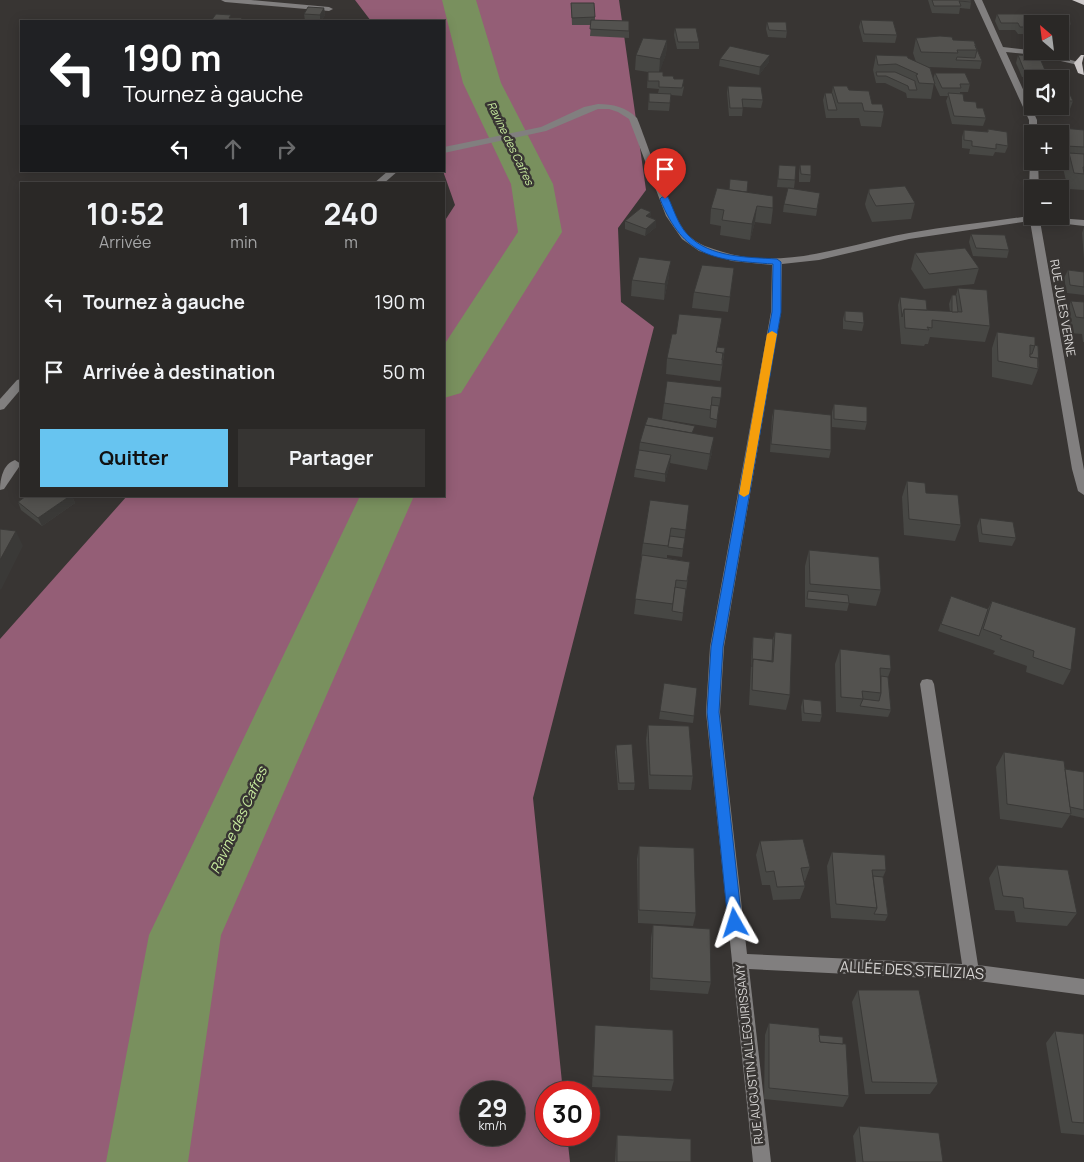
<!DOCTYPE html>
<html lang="fr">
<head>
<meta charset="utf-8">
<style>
	:root { --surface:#2a2826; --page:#363432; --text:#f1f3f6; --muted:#a5a6a7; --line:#464443; --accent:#67c4f0 }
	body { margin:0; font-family:Manrope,sans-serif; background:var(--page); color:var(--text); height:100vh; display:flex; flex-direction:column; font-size:19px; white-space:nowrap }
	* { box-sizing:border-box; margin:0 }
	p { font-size:16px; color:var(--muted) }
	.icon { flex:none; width:28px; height:28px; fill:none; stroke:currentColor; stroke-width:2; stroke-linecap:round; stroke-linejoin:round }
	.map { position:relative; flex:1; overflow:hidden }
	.drawer { position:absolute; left:20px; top:182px; width:425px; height:315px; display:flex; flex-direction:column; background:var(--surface); border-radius:0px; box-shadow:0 2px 12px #0003,0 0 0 1px var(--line) }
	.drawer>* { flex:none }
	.banner { position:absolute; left:20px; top:20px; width:425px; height:152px; border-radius:0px; box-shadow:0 2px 12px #0003,0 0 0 1px var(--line); background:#202124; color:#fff; overflow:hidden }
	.needle { width:32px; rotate:332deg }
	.fabs { position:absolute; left:1024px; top:15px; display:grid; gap:10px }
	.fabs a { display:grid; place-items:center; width:45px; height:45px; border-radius:0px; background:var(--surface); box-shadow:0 2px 12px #0003,0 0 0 1px var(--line); font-size:25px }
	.speed { position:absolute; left:460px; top:1081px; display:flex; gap:10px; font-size:25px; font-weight:700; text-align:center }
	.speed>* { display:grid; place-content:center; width:65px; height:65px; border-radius:50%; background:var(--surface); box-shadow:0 2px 12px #0003,0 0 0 1px var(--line); line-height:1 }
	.speed small { font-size:12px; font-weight:400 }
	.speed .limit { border:8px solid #d22; background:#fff; color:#111 }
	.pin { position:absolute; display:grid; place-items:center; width:42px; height:42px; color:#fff; margin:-51px -21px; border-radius:50% 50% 50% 0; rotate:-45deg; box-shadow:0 0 5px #0007 }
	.pin .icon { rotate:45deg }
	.me { position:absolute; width:55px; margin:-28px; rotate:354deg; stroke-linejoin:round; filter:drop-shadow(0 0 4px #0008) }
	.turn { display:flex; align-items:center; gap:18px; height:105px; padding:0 20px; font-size:22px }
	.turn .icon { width:65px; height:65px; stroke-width:2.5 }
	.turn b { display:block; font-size:35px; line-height:42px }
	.lanes { display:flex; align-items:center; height:48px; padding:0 20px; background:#0003; justify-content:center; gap:25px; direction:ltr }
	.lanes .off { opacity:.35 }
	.eta { display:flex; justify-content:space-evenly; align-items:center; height:85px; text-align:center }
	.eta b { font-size:30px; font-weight:700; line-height:35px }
	.cta { display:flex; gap:10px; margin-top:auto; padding:10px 20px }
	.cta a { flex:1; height:58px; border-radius:0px; background:var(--accent); color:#111; font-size:20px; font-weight:700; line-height:58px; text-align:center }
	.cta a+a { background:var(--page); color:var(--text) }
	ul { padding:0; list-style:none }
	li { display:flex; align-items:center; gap:15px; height:70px; padding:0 20px }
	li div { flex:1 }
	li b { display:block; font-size:19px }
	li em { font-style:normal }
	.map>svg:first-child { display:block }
	.forest { fill:#945e76; fill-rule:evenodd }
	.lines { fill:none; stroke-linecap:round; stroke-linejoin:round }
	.river { fill:#79905e; fill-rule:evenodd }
	.minor { fill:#817f7f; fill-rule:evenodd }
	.major { fill:#ccc8c8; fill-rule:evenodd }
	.wall { fill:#474744 }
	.shaded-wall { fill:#3a3937 }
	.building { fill:#53524f; stroke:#3a3937 }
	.route { fill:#1a73e8; stroke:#114b97 }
	.slow { fill:#f59e0b }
	.labels { text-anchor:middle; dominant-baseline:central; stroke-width:5; stroke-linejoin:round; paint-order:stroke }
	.far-water-label { font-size:11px; font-style:italic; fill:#caeea0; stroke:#383533 }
	.street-label { font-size:12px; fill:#d8d6d5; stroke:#383533 }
	.water-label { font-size:14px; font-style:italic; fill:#caeea0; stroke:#383533 }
	.near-street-label { font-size:15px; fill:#d8d6d5; stroke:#383533 }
</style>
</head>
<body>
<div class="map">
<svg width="1084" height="1162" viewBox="0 0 1084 1162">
	<rect width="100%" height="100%" fill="#383533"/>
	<path class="forest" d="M355 0H619L646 190 618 228 621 302 654 327 533 798 563 1092H546V1135H567L570 1162H0V639L127 496H444V222L455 205 443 171 444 21H371ZM471 1092H514V1135H471Z"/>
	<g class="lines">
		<g class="river">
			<polygon points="442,0 476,0 501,83 553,184 562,232 461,393 444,398 444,345 518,232 511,184 463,83"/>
			<polygon points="360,496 414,496 221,935 188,1162 106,1162 149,935"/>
		</g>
		<g class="minor">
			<polygon points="221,0 251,0 329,7 333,9 329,11 225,2"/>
			<polygon points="974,0 982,0 1003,47 1038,51 1082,63 1078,65 1035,55 1006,52 1037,120 1037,134 1032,134 1032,136 1029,134 1029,120"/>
			<path d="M598 104C613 104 626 107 637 118 648 145 671 218 689 236 699 245 710 248 723 252 785 271 848 244 909 233 949 226 989 222 1029 216L1032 214V216L1084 220V226L1040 221 1084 470V495L1078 491 1072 469 1030 221 909 239 819 260 782 264 781 312 724 647 720 712 747 954 962 964 920 684 922 680 927 679 932 680 934 684 978 965 1084 979V995L971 980 749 969 771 1162H753L706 712 710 647 771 312 772 265 732 261 699 251 682 239 666 216 629 119 618 112 609 109H598L546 131 444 153V147L541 127 584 107Z"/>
			<polygon points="1032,159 1032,161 1038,161 1039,189 1032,189 1032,191 1029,189 1030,161"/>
			<polygon points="388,171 398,171 383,184 373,184"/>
			<polygon points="21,379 21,389 4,409 0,410 0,399 17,380"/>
			<path d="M15 460 21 464 4 489 0 490C0 479 3 464 15 460Z"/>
		</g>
		<g class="major">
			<polygon points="1072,0 1084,0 1084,5"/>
			<polygon points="1081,55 1084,55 1082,63 1084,75 1078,73 1074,63"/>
		</g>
	</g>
	<g class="wall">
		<polygon points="928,0 971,0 971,2 970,9 960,8 959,14 932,13"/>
		<polygon points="571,3 595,17 595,20 629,21 629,38 590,36 591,25 572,25"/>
		<polygon points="324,8 325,15 321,21 305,21 304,14"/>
		<polygon points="997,14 1071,23 1068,30 1062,30 1061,34 1060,34 1060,24 1032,24 1032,34 1018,34 1015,30 999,30 995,21"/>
		<polygon points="861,20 897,35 895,43 863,42 859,27"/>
		<polygon points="767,22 787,31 786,38 768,37 766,29"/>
		<polygon points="675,28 699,42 699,49 677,49 674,35"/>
		<polygon points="916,38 974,41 982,61 980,69 928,67 933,79 935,73 970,84 968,92 960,92 960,94 964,101 977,108 986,118 983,126 952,124 946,101 948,96 940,96 934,83 931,99 907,98 906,93 885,83 876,83 873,70 876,55 916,62 913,53"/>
		<polygon points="667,40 666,54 659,72 663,76 674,79 684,87 682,96 671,95 669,111 648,110 649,93 658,93 659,89 647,88 648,72 635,70 636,55"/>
		<polygon points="1018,55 1045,70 1043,77 1022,77 1016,63"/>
		<polygon points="720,59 769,62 759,75 719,66"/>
		<polygon points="728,86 763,100 761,108 743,107 742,116 729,116 727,93"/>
		<polygon points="833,86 849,90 872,104 884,112 881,127 861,126 859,118 826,118 823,100 825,93 832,93"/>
		<polygon points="1029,89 1032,89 1032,106 1060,106 1060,90 1073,101 1070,109 1030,107 1026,97"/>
		<polygon points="1062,128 1084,130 1084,190 1068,189 1063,168 1068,154 1063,153 1060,139 1060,134"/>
		<polygon points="988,129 1008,146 1005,153 995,152 993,156 969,154 970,149 962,148 962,137 964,130 987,132"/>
		<polygon points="779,165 795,180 794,188 777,187"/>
		<polygon points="800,165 811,175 810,182 799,182 799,173"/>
		<polygon points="869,189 915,203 911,219 872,222 866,208 865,204"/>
		<polygon points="747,192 773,208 771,224 755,222 750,240 720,235 721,226 710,224 711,208"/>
		<polygon points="820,193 816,216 783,212 784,204"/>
		<polygon points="651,212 650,217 656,220 656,227 645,236 625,229 625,221"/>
		<polygon points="1084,227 1084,259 1082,233"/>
		<polygon points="971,234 1009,250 1007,258 973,256 969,242"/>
		<polygon points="915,253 979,268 974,284 924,289 911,269"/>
		<polygon points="734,268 728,312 692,308 694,292"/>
		<polygon points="1068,270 1084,272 1084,295 1067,293 1064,278"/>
		<polygon points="669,276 664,300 631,296 632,280"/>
		<polygon points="958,288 990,326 985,342 930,337 928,344 925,344 924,346 901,344 898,305 900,297 927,310 950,312 949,304 952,295 956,295"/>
		<polygon points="1071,301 1084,302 1084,342 1083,342 1082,334 1069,333 1065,317"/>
		<polygon points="845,311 864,323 862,331 843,329 843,319"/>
		<polygon points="997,332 1035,345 1039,367 1032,385 992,377 992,348"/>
		<polygon points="720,334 717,347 725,348 720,381 666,374 667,358"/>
		<polygon points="722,387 716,428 662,419 664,403"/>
		<polygon points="834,404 867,422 865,430 832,427 832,412"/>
		<polygon points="774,409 831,450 829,458 770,452 772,417"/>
		<polygon points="694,433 712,453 707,470 670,463 665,482 634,477 635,469 639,450 640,442"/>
		<polygon points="907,481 926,493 961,525 955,541 904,535 902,497"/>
		<polygon points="26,496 72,496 75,503 42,526 21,510 18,502"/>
		<polygon points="689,505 682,557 667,555 667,558 690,562 682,621 634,614 643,543"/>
		<polygon points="980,518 1016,538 1012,546 979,542 977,526"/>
		<polygon points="809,550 881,590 876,606 849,603 847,611 805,607 805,566"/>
		<polygon points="951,596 988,609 992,601 1071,670 1063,685 1026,672 1027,666 993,654 995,651 938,631"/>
		<polygon points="775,632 790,695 786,710 749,705 752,645 753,637 773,639"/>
		<polygon points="840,649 891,669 888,677 891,710 888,717 836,712 835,664"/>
		<polygon points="664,683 694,716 693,723 659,719"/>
		<polygon points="803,699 822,715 820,722 802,721 801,707"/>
		<polygon points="648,725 693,776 691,790 649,789 646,740"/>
		<polygon points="616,745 635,783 634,790 618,790 615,752"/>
		<polygon points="1004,752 1065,769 1084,772 1084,818 1070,815 1062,828 1000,819 996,767"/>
		<polygon points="760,841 810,867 805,881 804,881 805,886 800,899 773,900 770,885 762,885 756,855"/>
		<polygon points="639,846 696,913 693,926 638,923 637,859"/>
		<polygon points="832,852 886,870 883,877 888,915 885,921 831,918 827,866"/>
		<polygon points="997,865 1077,913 1067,926 1016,922 1014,911 995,910 989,878"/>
		<polygon points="653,925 711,982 708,994 650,990 651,938"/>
		<polygon points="858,990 938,1083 930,1094 865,1094 852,1002"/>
		<polygon points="769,1023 819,1035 843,1044 849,1096 843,1107 764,1099 765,1035"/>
		<polygon points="595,1025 674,1080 671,1091 592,1087"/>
		<polygon points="1055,1031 1084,1034 1084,1135 1061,1133 1046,1043"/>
		<polygon points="859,1126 943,1162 856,1162 853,1136"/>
		<polygon points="617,1135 691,1162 615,1162 616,1145"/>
	</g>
	<g class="shaded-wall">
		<polygon points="324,8 325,15 321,21 320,21 320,15"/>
		<polygon points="667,40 666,54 659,74 660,59"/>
		<polygon points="770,55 769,62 759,75 760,67"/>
		<polygon points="757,206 755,222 750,240 752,224"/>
		<polygon points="651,212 650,219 646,216"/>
		<polygon points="656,220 656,227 645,236 646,229"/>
		<polygon points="671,261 669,276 664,300 665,284"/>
		<polygon points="714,437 712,453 707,470 710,454"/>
		<polygon points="671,455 670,464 665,482 665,474"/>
		<polygon points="70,496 72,496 75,503 42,526 38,518"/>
		<polygon points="16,531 23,546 1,590 0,589 0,560"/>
	</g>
	<g class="building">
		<polygon points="932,0 971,0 971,2 959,1 961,6 934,6"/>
		<polygon points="571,3 594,3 595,17 572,18"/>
		<polygon points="308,7 324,8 320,15 304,14"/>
		<polygon points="216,14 231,15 229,18 242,18 240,21 211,21"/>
		<polygon points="997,14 1065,14 1071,23 1061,23 1063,27 1060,27 1060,24 1040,23 1040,24 1032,24 1032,27 1020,27 1018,23 1001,23"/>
		<polygon points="591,20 629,21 629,31 590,29"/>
		<polygon points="861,20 893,21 897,35 864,34"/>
		<polygon points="767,22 786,22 787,31 769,30"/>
		<polygon points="675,28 696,28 699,42 678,42"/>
		<polygon points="940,36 952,37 953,40 974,41 977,50 957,50 958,53 921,52 916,38"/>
		<polygon points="643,38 667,40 660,59 636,55"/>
		<polygon points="975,45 982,61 956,60 957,57 975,58 977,50"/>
		<polygon points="730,46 770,55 760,67 720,59"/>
		<polygon points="876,55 907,56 908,58 930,68 935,84 919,83 916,75 918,74 896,64 878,65"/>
		<polygon points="1018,55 1039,56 1045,70 1024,70"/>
		<polygon points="648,72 663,72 663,76 673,76 674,79 684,79 682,88 659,87 659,81 648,81"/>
		<polygon points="876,72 895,72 915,81 915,83 917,90 909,90 908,86 886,76 877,76"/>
		<polygon points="935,73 965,73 970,84 960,84 961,88 942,88"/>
		<polygon points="728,86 761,87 763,100 742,99 743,108 730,108"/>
		<polygon points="833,86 847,86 849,90 869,91 872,104 882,104 884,112 864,111 862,103 838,103"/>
		<polygon points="1029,89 1032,89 1032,99"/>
		<polygon points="1060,90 1068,90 1073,101 1060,101"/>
		<polygon points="649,93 671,94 670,103 649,102"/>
		<polygon points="825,93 832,93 837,110 828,110"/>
		<polygon points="948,93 963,94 964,101 976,102 977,108 983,108 986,118 954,116"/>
		<polygon points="1062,128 1084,130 1084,147 1066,146"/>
		<polygon points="988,129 1007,132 1008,146 996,144 996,149 972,146 972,141 964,140 964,130 988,132"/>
		<polygon points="1069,153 1084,154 1084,167 1083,167 1084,174 1074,173"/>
		<polygon points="779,165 796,166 795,180 778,179"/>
		<polygon points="800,165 811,165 811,175 801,174"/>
		<polygon points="730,179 748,181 747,192 729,190"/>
		<polygon points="905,186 915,203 876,206 869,193 869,189"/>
		<polygon points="717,188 773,196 773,208 757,206 752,224 722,220 724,210 711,208"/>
		<polygon points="788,188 820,193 817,209 784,204"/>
		<polygon points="641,208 651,212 646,216 656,220 646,229 625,221"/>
		<polygon points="971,234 1005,235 1009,250 976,248"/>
		<polygon points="965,248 979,268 929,274 915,253"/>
		<polygon points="639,257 671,261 665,284 632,280"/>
		<polygon points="702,265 734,268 730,297 694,292"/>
		<polygon points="1068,270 1084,272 1084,287 1070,285"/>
		<polygon points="958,288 987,290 990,326 932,320 932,328 927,327 929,330 905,328 904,309 962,312"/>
		<polygon points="952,295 956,295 958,312 952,312"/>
		<polygon points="900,297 926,300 927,310 904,309 902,317"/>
		<polygon points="1071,301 1084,302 1084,318 1076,317"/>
		<polygon points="845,311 863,312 864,323 845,321"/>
		<polygon points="679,314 722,318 716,352 723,353 722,365 667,358 672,334 676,334"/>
		<polygon points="997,332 1035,337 1035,346 1030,345 1030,357 1038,358 1038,369 998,361"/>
		<polygon points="1035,345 1038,346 1039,367 1038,367 1038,358 1030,357 1030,354 1032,354"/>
		<polygon points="717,347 725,348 722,360 723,353 716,352"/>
		<polygon points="667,381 722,387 721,398 712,397 711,410 664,403"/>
		<polygon points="834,404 867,407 867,422 834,419"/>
		<polygon points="711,405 719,406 717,420 710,418"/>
		<polygon points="774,409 831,415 831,450 771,444"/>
		<polygon points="648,417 695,426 692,433 645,425"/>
		<polygon points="645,425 714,437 710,454 640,442"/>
		<polygon points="639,450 671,455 665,474 635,469"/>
		<polygon points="907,481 925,483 926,493 958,495 961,525 909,519"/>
		<polygon points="26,496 70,496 38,518 18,502"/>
		<polygon points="650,500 689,505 686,530 671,528 668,546 643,543"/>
		<polygon points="980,518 1013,522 1016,538 982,534"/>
		<polygon points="0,529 16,531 0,560"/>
		<polygon points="670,536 685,538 683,549 668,547"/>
		<polygon points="809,550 879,557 881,590 810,584"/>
		<polygon points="642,555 690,562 687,581 676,580 673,604 635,599"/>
		<polygon points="675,587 686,589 683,613 672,611"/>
		<polygon points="808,591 848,595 849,603 807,599"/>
		<polygon points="951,596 988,609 979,636 941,624"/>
		<polygon points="992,601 1076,628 1071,670 1033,657 1034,651 1000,639 1002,636 983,629"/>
		<polygon points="775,632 792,634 790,695 752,690 753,659 773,662"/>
		<polygon points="753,637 773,639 772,661 753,659 752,667"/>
		<polygon points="840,649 890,655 891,669 880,668 881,693 862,691 863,699 841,697"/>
		<polygon points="881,676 888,677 891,710 860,706 863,699 879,701 881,693"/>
		<polygon points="664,683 697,688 694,716 660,711"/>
		<polygon points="803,699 821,701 822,715 804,713"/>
		<polygon points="648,725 689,726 693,776 650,775"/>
		<polygon points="632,744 635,783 619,783 616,745"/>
		<polygon points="1004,752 1064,761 1071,814 1007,804"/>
		<polygon points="1065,769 1084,772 1084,810 1070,807"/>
		<polygon points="803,839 810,867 801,868 805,886 777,887 774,871 766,872 760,841"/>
		<polygon points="639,846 694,848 696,913 639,910"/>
		<polygon points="832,852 885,855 886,870 872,870 877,908 836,904"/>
		<polygon points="997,865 1068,870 1077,913 1024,908 1023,898 1003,896"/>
		<polygon points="873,876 883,877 888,915 874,914 877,908"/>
		<polygon points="653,925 710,929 711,982 652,978"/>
		<polygon points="858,990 919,990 938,1083 872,1082"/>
		<polygon points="769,1023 819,1028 820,1042 846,1044 849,1096 769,1088"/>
		<polygon points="595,1025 673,1030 674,1080 593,1076"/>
		<polygon points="1055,1031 1084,1034 1084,1123 1072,1122"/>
		<polygon points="819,1035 843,1037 843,1044 820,1042"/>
		<polygon points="859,1126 939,1133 943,1162 863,1162"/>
		<polygon points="617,1135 691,1139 691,1162 617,1162"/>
	</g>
	<path class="route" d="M662 197H668C674 210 678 225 688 235 710 258 748 257 777 259L781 262V312L723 647 719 712 742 923 740 928 735 930 730 928 728 923 707 712 711 647 772 312 773 264C714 260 684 258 660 199Z"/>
	<polygon class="slow" points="772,331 777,334 749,494 744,497 739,494 767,334"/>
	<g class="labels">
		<g class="far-water-label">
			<text transform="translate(511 143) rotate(64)">Ravine des Cafres</text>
		</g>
		<g class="street-label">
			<text transform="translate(1063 308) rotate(80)">RUE JULES VERNE</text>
			<text transform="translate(749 1054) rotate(-96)">RUE AUGUSTIN ALLEGUIRISSAMY</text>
		</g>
		<g class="water-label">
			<text transform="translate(238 820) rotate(-65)">Ravine des Cafres</text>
		</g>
		<g class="near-street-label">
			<text transform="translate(912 970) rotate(3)">ALLÉE DES STELIZIAS</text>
		</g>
	</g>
</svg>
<div class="fabs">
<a><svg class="needle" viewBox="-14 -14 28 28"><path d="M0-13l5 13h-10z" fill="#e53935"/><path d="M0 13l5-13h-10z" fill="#a5a6a7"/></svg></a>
<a><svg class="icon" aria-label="sound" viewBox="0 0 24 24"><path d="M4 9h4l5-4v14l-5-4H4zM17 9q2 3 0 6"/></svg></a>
<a>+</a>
<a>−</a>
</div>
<div class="speed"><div>29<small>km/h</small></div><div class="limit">30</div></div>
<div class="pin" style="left:665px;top:199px;background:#d93025"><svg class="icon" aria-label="arrive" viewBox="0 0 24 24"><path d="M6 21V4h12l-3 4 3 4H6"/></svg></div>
<svg class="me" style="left:735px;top:923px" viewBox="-20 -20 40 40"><path d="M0-17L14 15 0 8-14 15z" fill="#1a73e8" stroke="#fff" stroke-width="4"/></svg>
<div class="banner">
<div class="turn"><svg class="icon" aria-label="left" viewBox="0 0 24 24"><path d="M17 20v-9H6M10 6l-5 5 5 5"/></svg><div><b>190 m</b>Tournez à gauche</div></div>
<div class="lanes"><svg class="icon" aria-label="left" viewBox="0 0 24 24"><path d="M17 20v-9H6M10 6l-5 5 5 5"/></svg><svg class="icon off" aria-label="ahead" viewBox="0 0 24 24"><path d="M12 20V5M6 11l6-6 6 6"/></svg><svg class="icon off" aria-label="right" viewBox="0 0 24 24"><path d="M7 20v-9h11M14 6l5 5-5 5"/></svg></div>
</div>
<section class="drawer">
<div class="eta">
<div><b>10:52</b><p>Arrivée</p></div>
<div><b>1</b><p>min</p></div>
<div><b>240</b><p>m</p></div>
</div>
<ul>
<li><svg class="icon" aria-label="left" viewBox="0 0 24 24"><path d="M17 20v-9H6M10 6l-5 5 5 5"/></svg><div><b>Tournez à gauche</b></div><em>190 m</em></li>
<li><svg class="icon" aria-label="arrive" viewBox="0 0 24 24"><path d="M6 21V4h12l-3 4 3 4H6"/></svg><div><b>Arrivée à destination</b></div><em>50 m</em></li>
</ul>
<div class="cta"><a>Quitter</a><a>Partager</a></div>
</section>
</div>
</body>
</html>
